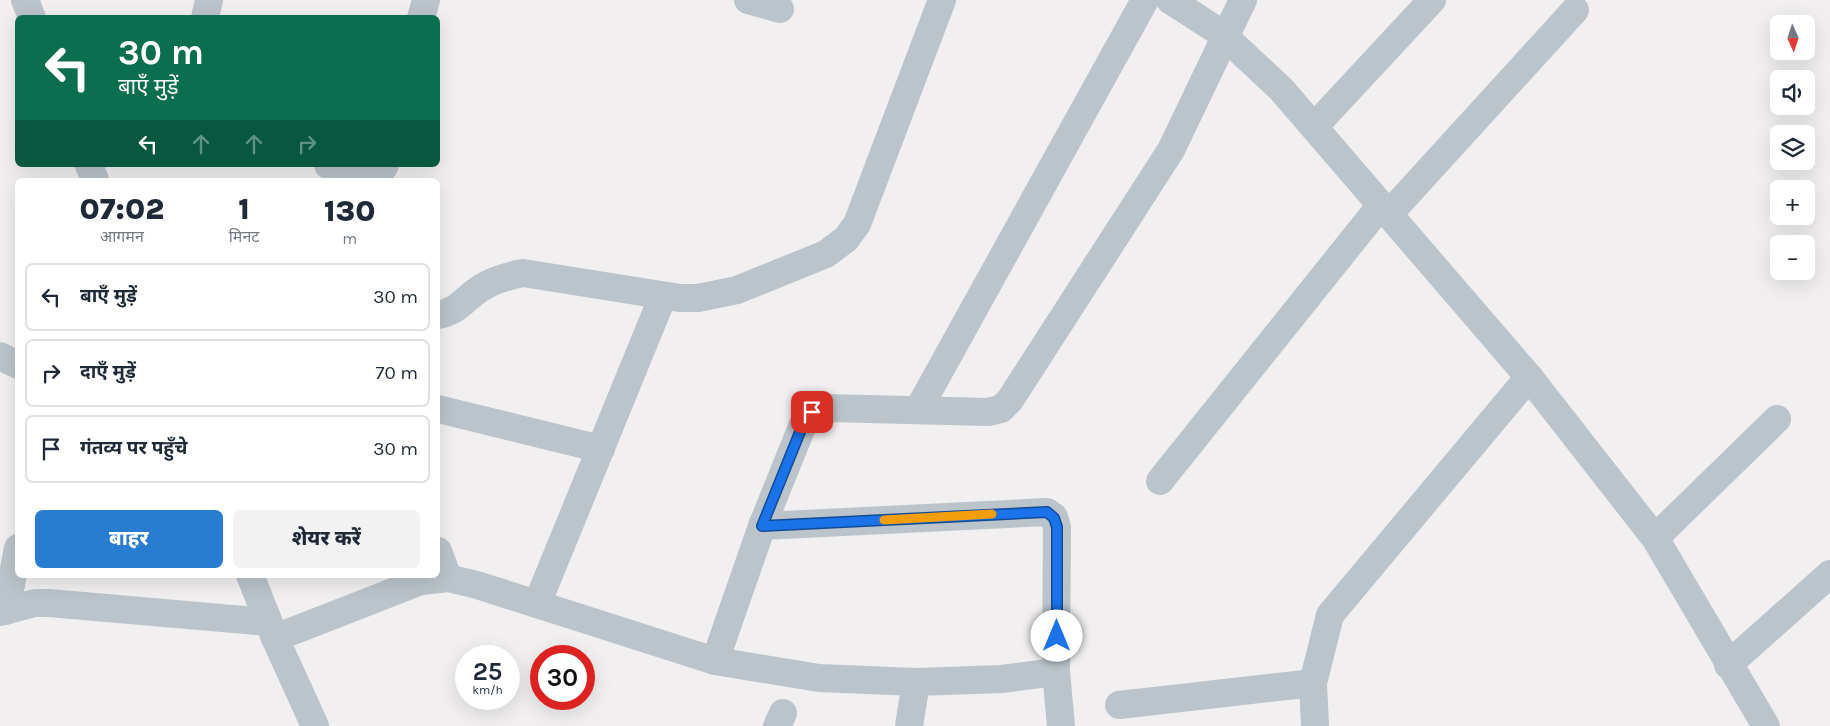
<!DOCTYPE html>
<html lang="hi">
<head>
<meta charset="utf-8">
<style>
	:root { --surface:#fff; --page:#f2f2f3; --text:#1f2937; --muted:#747a83; --line:#e0e1e3; --accent:#287cd2 }
	body { margin:0; font-family:Karla,"Noto Sans Devanagari",sans-serif; background:var(--page); color:var(--text); height:100vh; display:flex; flex-direction:column; font-size:19px; white-space:nowrap }
	* { box-sizing:border-box; margin:0 }
	p { font-size:16px; color:var(--muted) }
	.icon { flex:none; width:28px; height:28px; fill:none; stroke:currentColor; stroke-width:2; stroke-linecap:round; stroke-linejoin:round }
	.map { position:relative; flex:1; overflow:hidden }
	.side { position:absolute; left:15px; top:178px; width:425px; height:400px; display:flex; flex-direction:column; background:var(--surface); border-radius:8px; box-shadow:0 5px 20px #0002 }
	.side>* { flex:none }
	.guide { position:absolute; left:15px; top:15px; width:425px; height:152px; border-radius:8px; box-shadow:0 5px 20px #0002; background:#0b6e4f; color:#fff; overflow:hidden }
	.needle { width:32px; rotate:177deg }
	.tools { position:absolute; left:1770px; top:15px; display:grid; gap:10px }
	.tools a { display:grid; place-items:center; width:45px; height:45px; border-radius:8px; background:var(--surface); box-shadow:0 5px 20px #0002; font-size:25px }
	.speed { position:absolute; left:455px; top:645px; display:flex; gap:10px; font-size:25px; font-weight:700; text-align:center }
	.speed>* { display:grid; place-content:center; width:65px; height:65px; border-radius:50%; background:var(--surface); box-shadow:0 5px 20px #0002; line-height:1 }
	.speed small { font-size:12px; font-weight:400 }
	.speed .limit { border:8px solid #d22; background:#fff; color:#111 }
	.pin { position:absolute; display:grid; place-items:center; width:42px; height:42px; color:#fff; margin:-21px; border-radius:10px; box-shadow:0 2px 8px #0006 }
	.me { position:absolute; width:55px; margin:-28px; rotate:0deg; stroke-linejoin:round; filter:drop-shadow(0 0 4px #0008) }
	.turn { display:flex; align-items:center; gap:18px; height:105px; padding:0 20px; font-size:22px }
	.turn .icon { width:65px; height:65px; stroke-width:2.5 }
	.turn b { display:block; font-size:35px; line-height:42px }
	.lanes { display:flex; align-items:center; height:48px; padding:0 20px; background:#0003; justify-content:center; gap:25px; direction:ltr }
	.lanes .off { opacity:.35 }
	.eta { display:flex; justify-content:space-evenly; align-items:center; height:85px; text-align:center }
	.eta b { font-size:30px; font-weight:800; line-height:35px }
	.primary-button { display:flex; gap:10px; margin-top:auto; padding:10px 20px }
	.primary-button a { flex:1; height:58px; border-radius:8px; background:var(--accent); color:#fff; font-size:20px; font-weight:800; line-height:58px; text-align:center }
	.primary-button a+a { background:var(--page); color:var(--text) }
	ul { padding:0; list-style:none }
	li { display:flex; align-items:center; gap:15px; height:68px; margin:0 10px 8px; padding:0 10px; border:2px solid var(--line); border-radius:8px }
	li div { flex:1 }
	li b { display:block; font-size:19px }
	li em { font-style:normal }
	.map>svg:first-child { display:block }
	.lines { fill:none; stroke-linecap:round; stroke-linejoin:round }
	.street { stroke:#bbc4ca; stroke-width:28 }
	.route-casing { stroke:#114b97; stroke-width:12 }
	.route { stroke:#1a73e8; stroke-width:9 }
	.slow { stroke:#f59e0b; stroke-width:9 }
</style>
</head>
<body>
<div class="map">
<svg width="1830" height="726" viewBox="0 0 1830 726">
	<rect width="100%" height="100%" fill="#f1efef"/>
	<g class="lines">
		<g class="street">
			<polyline points="25,0 32,18"/>
			<polyline points="748,0 780,9"/>
			<polyline points="1170,0 1221,33 1281,89 1529,377 1655,538 1766,726"/>
			<polyline points="205,18 209,0"/>
			<polyline points="421,18 426,0"/>
			<polyline points="1314,127 1432,0"/>
			<polyline points="89,165 95,180"/>
			<polyline points="328,165 367,176 378,176 385,165"/>
			<polyline points="1389,214 1575,10"/>
			<path d="M438 315C459 311 464 299 481 288 494 280 508 276 523 273L680 298H698L737 290 826 254 846 239 857 224 942 0"/>
			<polyline points="0,356 18,365"/>
			<polyline points="438,409 601,449"/>
			<polyline points="918,410 1145,0"/>
			<polyline points="1160,481 1381,205"/>
			<polyline points="762,526 1047,512 1054,517 1057,527 1056,672 1061,726"/>
			<polyline points="1655,538 1777,419"/>
			<polyline points="438,551 448,578"/>
			<polyline points="250,575 275,638 315,726"/>
			<polyline points="537,604 663,296"/>
			<polyline points="6,611 18,548"/>
			<polyline points="0,612 35,603 49,603 268,622"/>
			<polyline points="275,638 421,581 448,578 477,585 715,661 819,678 916,682 1002,679 1056,672"/>
			<polyline points="715,661 762,526 804,422 812,412 827,408 988,412 1001,409 1010,400 1171,150 1243,0"/>
			<polyline points="1728,665 1830,574"/>
			<polyline points="1119,705 1313,683"/>
			<polyline points="777,726 783,713"/>
			<polyline points="909,726 916,682"/>
			<polyline points="1315,726 1313,683 1330,615 1529,377"/>
		</g>
	</g>
	<g class="lines">
		<g class="route-casing">
			<polyline id="route" points="812,412 804,422 762,526 1047,512 1054,518 1057,527 1057,636"/>
		</g>
		<use href="#route" class="route"/>
		<polyline class="slow" points="884,520 992,514"/>
	</g>
</svg>
<div class="tools">
<a><svg class="needle" viewBox="-14 -14 28 28"><path d="M0-13l5 13h-10z" fill="#e53935"/><path d="M0 13l5-13h-10z" fill="#747a83"/></svg></a>
<a><svg class="icon" aria-label="sound" viewBox="0 0 24 24"><path d="M4 9h4l5-4v14l-5-4H4zM17 9q2 3 0 6"/></svg></a>
<a><svg class="icon" aria-label="layers" viewBox="0 0 24 24"><path d="M12 4l9 5-9 5-9-5zM3 14l9 5 9-5"/></svg></a>
<a>+</a>
<a>−</a>
</div>
<div class="speed"><div>25<small>km/h</small></div><div class="limit">30</div></div>
<div class="pin" style="left:812px;top:412px;background:#d93025"><svg class="icon" aria-label="arrive" viewBox="0 0 24 24"><path d="M6 21V4h12l-3 4 3 4H6"/></svg></div>
<svg class="me" style="left:1057px;top:636px" viewBox="-20 -20 40 40"><circle r="19" fill="#fff"/><path d="M0-13L10 11 0 6-10 11z" fill="#1a73e8"/></svg>
<div class="guide">
<div class="turn"><svg class="icon" aria-label="left" viewBox="0 0 24 24"><path d="M17 20v-9H6M10 6l-5 5 5 5"/></svg><div><b>30 m</b>बाएँ मुड़ें</div></div>
<div class="lanes"><svg class="icon" aria-label="left" viewBox="0 0 24 24"><path d="M17 20v-9H6M10 6l-5 5 5 5"/></svg><svg class="icon off" aria-label="ahead" viewBox="0 0 24 24"><path d="M12 20V5M6 11l6-6 6 6"/></svg><svg class="icon off" aria-label="ahead" viewBox="0 0 24 24"><path d="M12 20V5M6 11l6-6 6 6"/></svg><svg class="icon off" aria-label="right" viewBox="0 0 24 24"><path d="M7 20v-9h11M14 6l5 5-5 5"/></svg></div>
</div>
<section class="side">
<div class="eta">
<div><b>07:02</b><p>आगमन</p></div>
<div><b>1</b><p>मिनट</p></div>
<div><b>130</b><p>m</p></div>
</div>
<ul>
<li><svg class="icon" aria-label="left" viewBox="0 0 24 24"><path d="M17 20v-9H6M10 6l-5 5 5 5"/></svg><div><b>बाएँ मुड़ें</b></div><em>30 m</em></li>
<li><svg class="icon" aria-label="right" viewBox="0 0 24 24"><path d="M7 20v-9h11M14 6l5 5-5 5"/></svg><div><b>दाएँ मुड़ें</b></div><em>70 m</em></li>
<li><svg class="icon" aria-label="arrive" viewBox="0 0 24 24"><path d="M6 21V4h12l-3 4 3 4H6"/></svg><div><b>गंतव्य पर पहुँचे</b></div><em>30 m</em></li>
</ul>
<div class="primary-button"><a>बाहर</a><a>शेयर करें</a></div>
</section>
</div>
</body>
</html>
